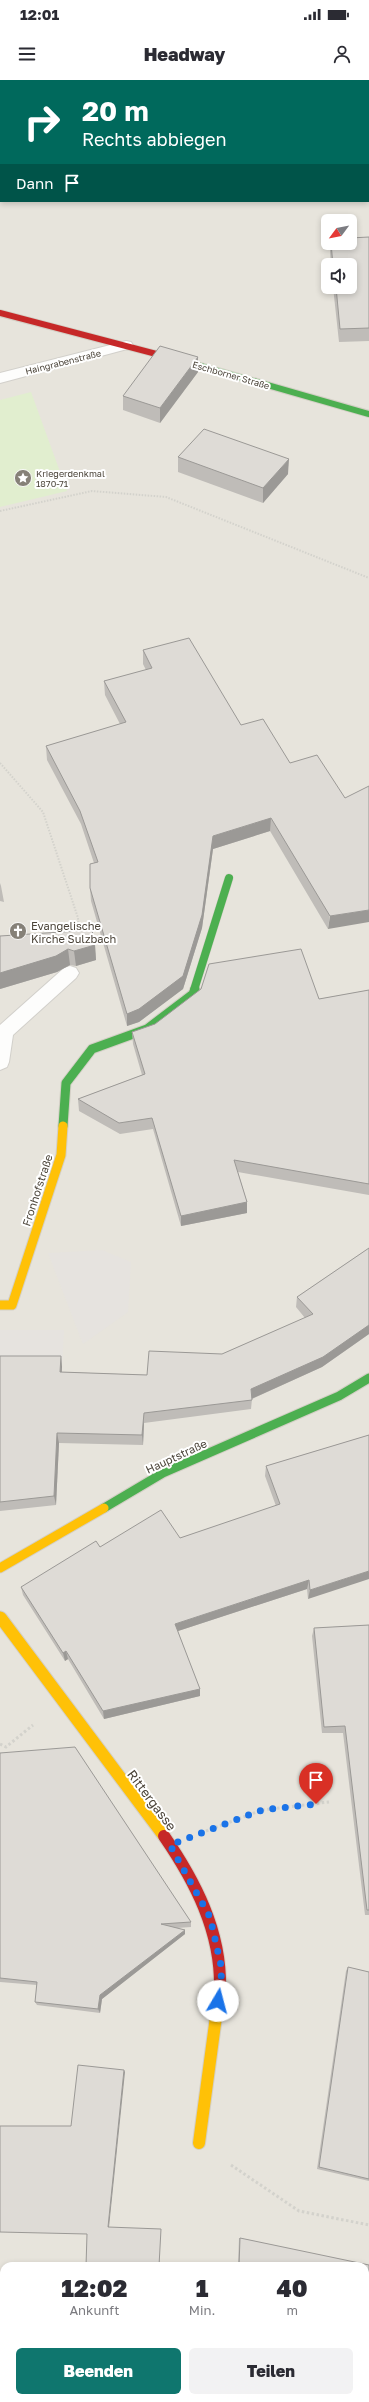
<!DOCTYPE html>
<html lang="de">
<head>
<meta charset="utf-8">
<style>
	:root { --surface:#fff; --page:#f2f2f3; --text:#2b2b33; --muted:#7c7c81; --accent:#0f766e }
	body { margin:0; font-family:"Golos Text",sans-serif; background:var(--page); color:var(--text); height:100vh; display:flex; flex-direction:column; font-size:15px; white-space:nowrap }
	* { box-sizing:border-box; margin:0 }
	p { font-size:13px; color:var(--muted) }
	.icon { flex:none; width:22px; height:22px; fill:none; stroke:currentColor; stroke-width:2; stroke-linecap:round; stroke-linejoin:round }
	.map { position:relative; flex:1; overflow:hidden }
	.drawer { position:absolute; left:0px; top:2182px; width:369px; height:140px; display:flex; flex-direction:column; background:var(--surface); border-radius:12px 12px 0 0; box-shadow:0 2px 6px #0003 }
	.drawer>* { flex:none }
	.banner { position:absolute; left:0px; top:0px; width:369px; height:122px; box-shadow:0 2px 6px #0003; background:#00695c; color:#fff; overflow:hidden }
	.needle { width:26px; rotate:238deg }
	.controls { position:absolute; left:321px; top:134px; display:grid; gap:8px }
	.controls a { display:grid; place-items:center; width:36px; height:36px; border-radius:6px; background:var(--surface); box-shadow:0 2px 6px #0003; font-size:20px }
	.pin { position:absolute; display:grid; place-items:center; width:34px; height:34px; color:#fff; margin:-41px -17px; border-radius:50% 50% 50% 0; rotate:-45deg; box-shadow:0 0 4px #0007 }
	.pin .icon { rotate:45deg }
	.me { position:absolute; width:44px; margin:-22px; rotate:8deg; stroke-linejoin:round; filter:drop-shadow(0 0 3px #0008) }
	.turn { display:flex; align-items:center; gap:14px; height:84px; padding:0 16px; font-size:18px }
	.turn .icon { width:52px; height:52px; stroke-width:2.5 }
	.turn b { display:block; font-size:28px; line-height:34px }
	.then { display:flex; align-items:center; height:38px; padding:0 16px; background:#0003; gap:8px; font-size:15px }
	.eta { display:flex; justify-content:space-evenly; align-items:center; height:68px; text-align:center }
	.eta b { font-size:24px; font-weight:800; line-height:28px }
	.button { display:flex; gap:8px; margin-top:auto; padding:8px 16px }
	.button a { flex:1; height:46px; border-radius:6px; background:var(--accent); color:#fff; font-size:16px; font-weight:800; line-height:46px; text-align:center }
	.button a+a { background:var(--page); color:var(--text) }
	.status { display:flex; justify-content:space-between; align-items:center; height:28px; padding:0 20px; background:var(--surface); direction:ltr }
	.status svg { height:11px; fill:currentColor }
	header { display:flex; justify-content:space-between; align-items:center; height:52px; padding:0 16px; background:var(--surface); font-size:18px; font-weight:800 }
	.map>svg:first-child { display:block }
	.residential { fill:#e7e4dc; fill-rule:evenodd }
	.green { fill:#e1eecf }
	.parking { fill:#e6e3df }
	.lines { fill:none; stroke-linecap:round; stroke-linejoin:round }
	.lane-casing { stroke:#d2d0cb; stroke-width:2 }
	.street-casing { stroke:#d2d0cb; stroke-width:2 }
	.fast-far2-casing { stroke:#d3cfc5; stroke-width:8 }
	.fast-far1-casing { stroke:#d3cfc5; stroke-width:9 }
	.fast-casing { stroke:#d3cfc5; stroke-width:11 }
	.slow-far1-casing { stroke:#d3cfc5; stroke-width:11 }
	.slow-casing { stroke:#d3cfc5; stroke-width:14 }
	.jam-far1-casing { stroke:#d3cfc5; stroke-width:8 }
	.jam-casing { stroke:#d3cfc5; stroke-width:14 }
	.path-far1 { stroke:#d3d2cc; stroke-width:2; stroke-dasharray:1.5 1.5; stroke-linecap:butt }
	.path { stroke:#d3d2cc; stroke-width:3; stroke-dasharray:2.5 2.5; stroke-linecap:butt }
	.lane { fill:#fdfdfc; fill-rule:evenodd }
	.street { fill:#fdfdfc; fill-rule:evenodd }
	.fast-far2 { stroke:#4caf50; stroke-width:6 }
	.fast-far1 { stroke:#4caf50; stroke-width:8 }
	.fast { stroke:#4caf50; stroke-width:9 }
	.slow-far1 { stroke:#ffc107; stroke-width:9 }
	.slow { stroke:#ffc107; stroke-width:12 }
	.jam-far1 { stroke:#c62828; stroke-width:6 }
	.jam { stroke:#c62828; stroke-width:12 }
	.wall { fill:#bfbcb8 }
	.shaded-wall { fill:#9b9996 }
	.building { fill:#dedbd6; stroke:#9b9996 }
	.route { stroke:#1a73e8; stroke-width:7; stroke-dasharray:0 12.6 }
	.labels { text-anchor:middle; dominant-baseline:central; stroke-width:4; stroke-linejoin:round; paint-order:stroke }
	.far-street-label { font-size:9px; fill:#4b4439; stroke:#fff }
	.far-poi-label { font-size:9px; fill:#4b4439; stroke:#fff; text-anchor:start }
	.poi-label { font-size:11px; fill:#4b4439; stroke:#fff; text-anchor:start }
	.street-label { font-size:11px; fill:#4b4439; stroke:#fff }
	.near-street-label { font-size:13px; fill:#4b4439; stroke:#fff }
</style>
</head>
<body>
<div class="status"><b>12:01</b><svg viewBox="0 0 49 12"><path d="M0 12V9h3v3zM5 12V6h3v6zM10 12V3h3v9zM15 12V0h3v12zM26 1h20v11H26zM47 4h2v5h-2z"/></svg></div>
<header><svg class="icon" aria-label="menu" viewBox="0 0 24 24"><path d="M4 6h16M4 12h16M4 18h16"/></svg>Headway<svg class="icon" aria-label="person" viewBox="0 0 24 24"><circle cx="12" cy="8" r="4"/><path d="M4 21q1-7 8-7t8 7"/></svg></header>
<div class="map">
<svg width="369" height="2322" viewBox="0 0 369 2322">
	<rect width="100%" height="100%" fill="#f4f2ee"/>
	<path class="residential" d="M346 0H369V2322H0V61L1 121H368V1ZM328 141H350V163H328ZM328 185H350V207H328ZM4 2186H365V2318H4Z"/>
	<g class="green">
		<polygon points="0,0 346,0 346,1 1,1 0,61"/>
		<polygon points="31,312 67,411 0,427 0,320"/>
	</g>
	<g class="parking">
		<polygon points="102,1170 131,1182 128,1232 83,1264 48,1173"/>
		<polygon points="0,1250 64,1250 62,1287 0,1286"/>
	</g>
	<g class="lines">
		<g class="lane-casing">
			<polygon id="lane" points="70,886 76,888 79,893 76,898 13,955 9,982 7,987 0,990 0,945 64,888"/>
		</g>
		<g class="street-casing">
			<g id="street">
				<rect x="353" y="0" width="12" height="1"/>
				<rect x="368" y="43" width="1" height="14"/>
				<rect x="0" y="63" width="1" height="8"/>
				<rect x="368" y="64" width="1" height="8"/>
				<polygon points="126,261 131,262 133,265 131,268 0,303 0,293"/>
			</g>
		</g>
		<g class="fast-far2-casing">
			<polyline id="fast-far2" points="183,281 369,334"/>
		</g>
		<g class="fast-far1-casing">
			<polyline id="fast-far1" points="194,910 229,798"/>
		</g>
		<g class="fast-casing">
			<g id="fast">
				<polyline points="63,1046 66,1003 92,969 147,949 193,914 195,909"/>
				<polyline points="104,1428 163,1393 339,1316 369,1298"/>
			</g>
		</g>
		<g class="slow-far1-casing">
			<g id="slow-far1">
				<polyline points="0,1225 12,1225 61,1075 63,1046"/>
				<polyline points="0,1488 104,1428"/>
				<polyline points="0,1536 2,1539"/>
			</g>
		</g>
		<g class="slow-casing">
			<g id="slow">
				<polyline points="1,1538 164,1756"/>
				<polyline points="199,2063 220,1907"/>
			</g>
		</g>
		<g class="jam-far1-casing">
			<polyline id="jam-far1" points="0,233 183,281"/>
		</g>
		<g class="jam-casing">
			<path id="jam" d="M164 1756C195 1801 221 1851 220 1907"/>
		</g>
		<g class="path-far1">
			<polyline points="0,431 92,411 166,417 369,498"/>
			<polyline points="0,683 43,732 78,838 79,854"/>
		</g>
		<g class="path">
			<polyline points="0,1664 6,1667 33,1645"/>
			<polyline points="206,1751 262,1730 329,1722"/>
			<polyline points="231,2085 299,2131 369,2145"/>
		</g>
		<use href="#lane" class="lane"/>
		<use href="#street" class="street"/>
		<use href="#fast-far2" class="fast-far2"/>
		<use href="#fast-far1" class="fast-far1"/>
		<use href="#fast" class="fast"/>
		<use href="#slow-far1" class="slow-far1"/>
		<use href="#slow" class="slow"/>
		<use href="#jam-far1" class="jam-far1"/>
		<use href="#jam" class="jam"/>
	</g>
	<g class="wall">
		<polygon points="369,157 369,261 339,262 333,207 350,207 350,185 331,185 330,171 330,163 350,163"/>
		<polygon points="198,292 160,343 123,330 123,316"/>
		<polygon points="178,377 288,394 263,423 178,392"/>
		<polygon points="143,570 290,683 345,718 328,849 270,751 213,769 202,848 183,909 139,942 127,946 91,821 90,808 94,783 81,744 47,680 46,666 120,644 105,615 104,601 146,590 143,584"/>
		<polygon points="0,803 1,806 4,822 0,821"/>
		<polygon points="0,856 95,865 96,880 76,886 70,885 57,892 0,909"/>
		<polygon points="369,910 369,1115 238,1092 247,1122 247,1133 181,1146 153,1049 120,1054 79,1031 78,1019 142,995 133,964 132,952"/>
		<polygon points="369,1168 369,1254 322,1287 252,1319 251,1329 144,1343 143,1365 59,1363 56,1425 0,1431 0,1276 61,1276 62,1287 62,1292 147,1295 222,1274 305,1238 296,1227 297,1217"/>
		<polygon points="369,1355 308,1519 307,1509 178,1551 200,1616 104,1639 68,1579 65,1581 23,1515 21,1507 100,1467 180,1458 276,1426 265,1396 266,1386"/>
		<polygon points="369,1545 369,1835 365,1835 343,1653 322,1653 312,1556 314,1548"/>
		<polygon points="0,1673 191,1842 191,1847 177,1848 185,1854 102,1919 100,1933 37,1925 35,1922 37,1905 0,1902"/>
		<polygon points="348,1887 369,1892 369,2101 317,2089 346,1891"/>
		<polygon points="239,2158 240,2158 365,2186 238,2186"/>
	</g>
	<g class="shaded-wall">
		<polygon points="313,0 352,0 352,1 310,1"/>
		<polygon points="198,277 198,292 160,343 160,328"/>
		<polygon points="289,379 288,394 263,423 263,408"/>
		<polygon points="271,738 270,751 213,769 202,848 183,909 139,942 127,946 127,934 213,756"/>
		<polygon points="369,830 369,842 328,849 330,836"/>
		<polygon points="95,865 96,880 76,886 74,871"/>
		<polygon points="68,869 70,885 57,892 0,909 0,893"/>
		<polygon points="247,1122 247,1133 181,1146 181,1136"/>
		<polygon points="369,1245 369,1254 322,1287 251,1319 251,1309"/>
		<polygon points="61,1276 62,1287 61,1302 60,1292"/>
		<polygon points="144,1333 144,1343 143,1365 142,1355"/>
		<polygon points="57,1353 59,1363 56,1425 54,1416"/>
		<polygon points="369,1491 369,1499 308,1519 310,1510"/>
		<polygon points="309,1500 307,1509 175,1552 175,1544"/>
		<polygon points="66,1571 68,1579 65,1581 63,1573"/>
		<polygon points="200,1609 200,1616 104,1639 103,1631"/>
		<polygon points="185,1850 185,1854 102,1919 100,1933 98,1929 100,1915"/>
		<polygon points="124,1990 125,1992 109,2147 108,2147"/>
	</g>
	<g class="building">
		<polygon points="189,0 313,0 310,1 190,1"/>
		<polygon points="369,157 369,248 340,249 336,207 350,207 350,185 333,185 331,163 350,163 350,158"/>
		<polygon points="160,266 198,277 160,328 123,316"/>
		<polygon points="204,349 289,379 263,408 178,377"/>
		<polygon points="189,558 241,645 263,639 290,683 317,675 345,718 369,706 369,830 330,836 271,738 213,756 202,835 183,896 139,929 127,934 90,808 90,784 98,782 80,731 46,666 126,642 104,601 152,588 143,570"/>
		<polygon points="92,850 95,865 74,871 68,869 56,876 0,893 0,856"/>
		<polygon points="301,869 319,919 369,910 369,1104 234,1080 247,1122 181,1136 152,1038 119,1043 78,1019 145,994 132,952 155,944 201,909 209,884"/>
		<polygon points="369,1168 369,1245 323,1277 251,1309 252,1320 144,1333 142,1355 57,1353 54,1416 0,1422 0,1276 61,1276 60,1292 147,1295 149,1271 222,1274 313,1234 297,1217"/>
		<polygon points="369,1355 369,1491 310,1510 309,1500 175,1544 200,1609 103,1631 66,1571 63,1573 21,1507 96,1461 100,1467 161,1430 180,1458 280,1424 266,1386"/>
		<polygon points="369,1545 369,1830 367,1830 345,1646 324,1647 314,1548"/>
		<polygon points="75,1667 191,1842 161,1844 185,1850 100,1915 98,1929 35,1922 37,1902 0,1898 0,1673"/>
		<polygon points="348,1887 369,1892 369,2099 319,2087"/>
		<polygon points="78,1985 124,1990 108,2147 161,2149 159,2186 86,2186 87,2154 0,2152 0,2046 71,2046"/>
		<polygon points="240,2158 369,2185 369,2317 365,2316 365,2186 239,2186"/>
		<rect x="78" y="2318" width="76" height="4"/>
	</g>
	<g class="lines">
		<polyline class="route" points="218,1921 222,1890 210,1837 170,1765 262,1730 316,1724"/>
	</g>
	<defs>
		<g id="sight-disc" transform="scale(0.9)"><circle r="9.5" fill="#868178" stroke="#fff"/><path d="M0-6L1.8-2.2L6-1.7L2.9 1.2L3.7 5.4L0 3.3L-3.7 5.4L-2.9 1.2L-6-1.7L-1.8-2.2Z" fill="#fff"/></g>
		<g id="church-disc" transform="scale(0.9)"><circle r="9.5" fill="#868178" stroke="#fff"/><path d="M-1.2-6h2.4v3.5h3.3v2.4h-3.3V6h-2.4V-.1h-3.3v-2.4h3.3Z" fill="#fff"/></g>
	</defs>
	<g fill-rule="evenodd">
		<use href="#sight-disc" x="23" y="398"/>
		<use href="#church-disc" x="18" y="851"/>
	</g>
	<g class="labels">
		<g class="far-street-label">
			<text transform="translate(63 282) rotate(-14)">Haingrabenstraße</text>
			<text transform="translate(231 295) rotate(16)">Eschborner Straße</text>
		</g>
		<g class="far-poi-label">
			<text x="36" y="393">Kriegerdenkmal<tspan x="36" dy="10">1870-71</tspan></text>
		</g>
		<g class="poi-label">
			<text x="31" y="845">Evangelische<tspan x="31" dy="13">Kirche Sulzbach</tspan></text>
		</g>
		<g class="street-label">
			<text transform="translate(37 1110) rotate(-72)">Fronhofstraße</text>
			<text transform="translate(176 1376) rotate(-25)">Hauptstraße</text>
		</g>
		<g class="near-street-label">
			<text transform="translate(152 1720) rotate(53)">Rittergasse</text>
		</g>
	</g>
</svg>
<div class="controls">
<a><svg class="needle" viewBox="-14 -14 28 28"><path d="M0-13l5 13h-10z" fill="#e53935"/><path d="M0 13l5-13h-10z" fill="#7c7c81"/></svg></a>
<a><svg class="icon" aria-label="sound" viewBox="0 0 24 24"><path d="M4 9h4l5-4v14l-5-4H4zM17 9q2 3 0 6"/></svg></a>
</div>
<div class="pin" style="left:316px;top:1724px;background:#d93025"><svg class="icon" aria-label="arrive" viewBox="0 0 24 24"><path d="M6 21V4h12l-3 4 3 4H6"/></svg></div>
<svg class="me" style="left:218px;top:1921px" viewBox="-20 -20 40 40"><circle r="19" fill="#fff"/><path d="M0-13L10 11 0 6-10 11z" fill="#1a73e8"/></svg>
<div class="banner">
<div class="turn"><svg class="icon" aria-label="right" viewBox="0 0 24 24"><path d="M7 20v-9h11M14 6l5 5-5 5"/></svg><div><b>20 m</b>Rechts abbiegen</div></div>
<div class="then">Dann<svg class="icon" aria-label="arrive" viewBox="0 0 24 24"><path d="M6 21V4h12l-3 4 3 4H6"/></svg></div>
</div>
<section class="drawer">
<div class="eta">
<div><b>12:02</b><p>Ankunft</p></div>
<div><b>1</b><p>Min.</p></div>
<div><b>40</b><p>m</p></div>
</div>
<div class="button"><a>Beenden</a><a>Teilen</a></div>
</section>
</div>
</body>
</html>
